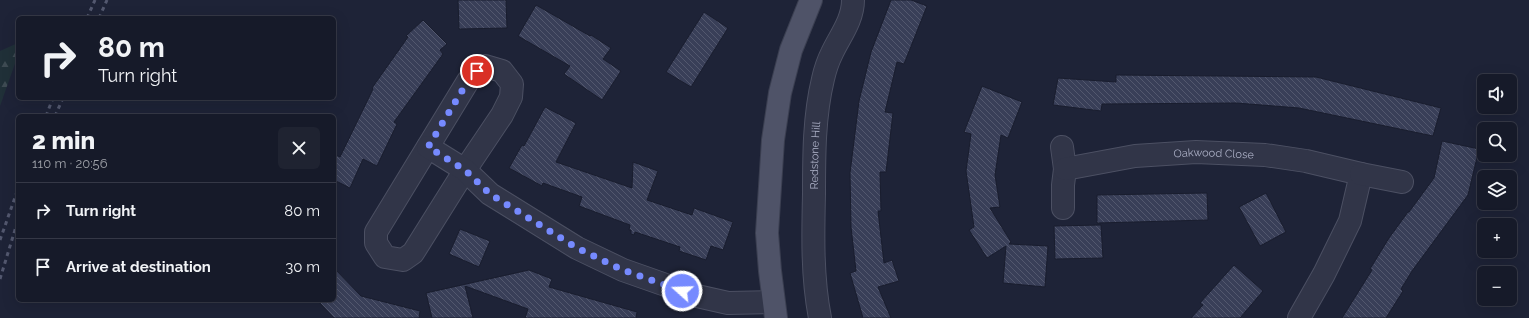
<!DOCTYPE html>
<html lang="en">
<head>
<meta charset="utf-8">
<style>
	:root { --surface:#161a29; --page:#1f2331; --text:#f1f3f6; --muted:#9ea1a8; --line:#353846 }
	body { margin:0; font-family:Raleway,sans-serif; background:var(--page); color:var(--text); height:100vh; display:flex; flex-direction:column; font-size:15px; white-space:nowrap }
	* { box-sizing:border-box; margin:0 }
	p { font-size:13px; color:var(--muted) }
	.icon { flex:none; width:22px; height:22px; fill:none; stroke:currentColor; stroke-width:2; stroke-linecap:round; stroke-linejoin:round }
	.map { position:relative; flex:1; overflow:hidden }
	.side { position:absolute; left:16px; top:114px; width:320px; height:188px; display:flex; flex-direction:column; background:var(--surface); border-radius:6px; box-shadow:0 4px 16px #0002,0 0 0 1px var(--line) }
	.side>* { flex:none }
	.hud { position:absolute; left:16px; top:16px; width:320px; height:84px; border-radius:6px; box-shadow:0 4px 16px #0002,0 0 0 1px var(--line); background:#161a29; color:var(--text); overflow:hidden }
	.buttons { position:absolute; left:1477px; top:74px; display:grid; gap:8px }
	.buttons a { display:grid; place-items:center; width:40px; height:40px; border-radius:6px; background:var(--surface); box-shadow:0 4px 16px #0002,0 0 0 1px var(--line); font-size:20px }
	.pin { position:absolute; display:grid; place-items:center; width:34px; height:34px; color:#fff; margin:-17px; border:2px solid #fff; border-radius:50%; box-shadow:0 1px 4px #0007 }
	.me { position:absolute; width:44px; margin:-22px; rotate:290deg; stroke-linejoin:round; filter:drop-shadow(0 0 3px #0008) }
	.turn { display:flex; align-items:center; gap:14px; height:84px; padding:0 16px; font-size:18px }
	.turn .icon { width:52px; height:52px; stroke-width:2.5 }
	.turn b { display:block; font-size:28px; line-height:34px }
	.round { display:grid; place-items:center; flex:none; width:42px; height:42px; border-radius:6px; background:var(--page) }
	.overview { display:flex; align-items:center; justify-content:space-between; height:68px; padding:0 16px }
	h1 { font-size:24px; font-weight:800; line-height:30px }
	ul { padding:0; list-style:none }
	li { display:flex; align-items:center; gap:12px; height:56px; padding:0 16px; border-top:1px solid var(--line) }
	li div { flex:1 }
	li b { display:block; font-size:15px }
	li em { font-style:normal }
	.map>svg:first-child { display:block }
	.forest { fill:url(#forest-firs) }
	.building { fill:url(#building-back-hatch); stroke:#191d2e }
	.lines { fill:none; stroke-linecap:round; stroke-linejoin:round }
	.minor-casing { stroke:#4c5063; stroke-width:24 }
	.major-casing { stroke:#3b3f51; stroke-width:24 }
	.minor { stroke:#313548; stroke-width:22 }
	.major { stroke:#4f5368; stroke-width:22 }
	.rail { stroke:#53586f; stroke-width:3; stroke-dasharray:4 4; stroke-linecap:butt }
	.route { stroke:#768aff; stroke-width:7; stroke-dasharray:0 12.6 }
	.labels { text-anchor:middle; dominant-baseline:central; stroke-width:4; stroke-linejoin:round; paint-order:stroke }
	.street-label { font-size:11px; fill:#abafc5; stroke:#171b2c }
</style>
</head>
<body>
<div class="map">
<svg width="1529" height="318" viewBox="0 0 1529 318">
	<defs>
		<pattern id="forest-firs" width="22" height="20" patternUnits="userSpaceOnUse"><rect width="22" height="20" fill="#203038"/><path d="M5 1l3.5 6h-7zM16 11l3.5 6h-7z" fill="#3e4b53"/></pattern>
		<pattern id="building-back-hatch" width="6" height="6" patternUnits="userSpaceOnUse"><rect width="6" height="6" fill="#393f58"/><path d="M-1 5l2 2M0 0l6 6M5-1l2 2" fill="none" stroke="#53586e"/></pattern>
	</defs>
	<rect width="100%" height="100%" fill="#1e2337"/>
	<polygon class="forest" points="18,43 18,55 0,106 0,51"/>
	<g class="building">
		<polygon points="458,0 506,0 507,28 459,29"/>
		<polygon points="891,0 911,0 927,6 904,64 897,62 885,112 893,113 886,172 880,172 881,211 878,211 884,263 892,260 899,281 878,287 891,318 863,318 850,273 856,271 851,227 850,173 859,101 871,52"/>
		<polygon points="536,5 590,36 591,35 611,48 603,59 621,71 602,100 564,74 570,66 518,36"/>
		<polygon points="704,12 728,28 691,87 666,72"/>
		<polygon points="423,20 447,44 440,50 443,54 394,122 397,124 377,166 363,159 350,188 334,180 334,154 340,157 373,89 372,88 408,37 406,36"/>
		<polygon points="1116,75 1316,77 1441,108 1433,136 1299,108 1236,103 1102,104 1101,111 1053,105 1058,78 1116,82"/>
		<polygon points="982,86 1022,102 1008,138 1001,135 995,175 1000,207 990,208 1011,242 1009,244 1048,246 1045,287 1003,283 1006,246 987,258 969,230 974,227 966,171 971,134 964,132"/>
		<polygon points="545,107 576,123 556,162 632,188 633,162 658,171 647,200 692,215 694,208 733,222 723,250 711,246 706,260 679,251 680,247 635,232 634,235 631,234 631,230 629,230 630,225 579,206 582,197 543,183 542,186 509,168 522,145 524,146"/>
		<polygon points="1442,141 1479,149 1468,195 1412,271 1401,289 1403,291 1386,318 1342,318 1372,270 1370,269 1389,238 1408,212 1409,212 1434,178"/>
		<polygon points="1207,193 1208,220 1097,223 1097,195"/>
		<polygon points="1266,193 1286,232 1260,246 1239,207"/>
		<polygon points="1101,225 1103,258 1055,259 1054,226"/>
		<polygon points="460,229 490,241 479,267 449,254"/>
		<polygon points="1234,265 1263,291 1240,318 1191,318 1203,305 1200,303"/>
		<polygon points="334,268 361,296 420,311 419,318 334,318 317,300 334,300"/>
		<polygon points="529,270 552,279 549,287 637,312 636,318 525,318 528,309 465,286 473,318 432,318 426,293"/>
	</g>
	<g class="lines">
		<g class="minor-casing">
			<g id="minor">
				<polygon points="485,66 502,71 512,84 511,97 502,115 465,170 413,253 403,260 385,257 376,243 376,232 468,81 477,71"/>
				<polyline points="428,147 465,170 490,194 577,248 623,270 697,296 728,303 773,302"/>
				<polyline points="1062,147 1065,169 1063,185 1063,208"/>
				<path id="s1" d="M1065 169 1135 156 1196 152 1265 155 1306 161 1361 174 1350 221 1324 274 1299 318"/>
				<polyline points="1361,174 1402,182"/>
				<path id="s2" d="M820 318C812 277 813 235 814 194 814 156 814 116 823 79 825 70 828 61 832 53 840 36 853 20 853 0"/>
			</g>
		</g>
		<g class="major-casing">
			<polyline id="major" points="776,318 770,271 767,233 773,140 780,93 791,50 811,0"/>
		</g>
		<use href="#minor" class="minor"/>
		<use href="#major" class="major"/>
		<g class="rail">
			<polyline points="87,18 95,0"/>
			<polyline points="99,18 107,0"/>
			<polyline points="46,116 53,98"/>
			<polyline points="55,116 63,98"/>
			<polyline points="0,240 18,189"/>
			<polyline points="0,279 18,220"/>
		</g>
	</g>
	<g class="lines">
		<polyline class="route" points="477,71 468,81 428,147 465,170 490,194 577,248 623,270 682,291"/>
	</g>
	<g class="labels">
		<g class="street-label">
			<text stroke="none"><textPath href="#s1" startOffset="150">Oakwood Close</textPath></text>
			<text stroke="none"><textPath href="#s2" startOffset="163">Redstone Hill</textPath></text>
		</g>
	</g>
</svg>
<div class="buttons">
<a><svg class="icon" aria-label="sound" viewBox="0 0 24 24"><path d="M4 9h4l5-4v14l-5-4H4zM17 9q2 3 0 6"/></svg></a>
<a><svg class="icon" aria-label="search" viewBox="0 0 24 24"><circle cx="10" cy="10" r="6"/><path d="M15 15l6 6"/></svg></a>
<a><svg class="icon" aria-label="layers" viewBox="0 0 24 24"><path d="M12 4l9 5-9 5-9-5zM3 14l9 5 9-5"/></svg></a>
<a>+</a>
<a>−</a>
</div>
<div class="pin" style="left:477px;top:71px;background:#d93025"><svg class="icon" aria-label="arrive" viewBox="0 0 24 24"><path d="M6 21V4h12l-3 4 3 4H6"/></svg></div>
<svg class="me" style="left:682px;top:291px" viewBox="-20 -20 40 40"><circle r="17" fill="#768aff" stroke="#fff" stroke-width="3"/><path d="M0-11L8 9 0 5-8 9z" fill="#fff"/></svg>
<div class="hud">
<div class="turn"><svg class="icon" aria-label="right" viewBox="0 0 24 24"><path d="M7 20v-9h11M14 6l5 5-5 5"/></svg><div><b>80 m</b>Turn right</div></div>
</div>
<section class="side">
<div class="overview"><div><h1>2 min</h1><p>110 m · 20:56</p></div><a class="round"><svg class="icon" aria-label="close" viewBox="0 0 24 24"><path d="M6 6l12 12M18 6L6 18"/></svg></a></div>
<ul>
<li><svg class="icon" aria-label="right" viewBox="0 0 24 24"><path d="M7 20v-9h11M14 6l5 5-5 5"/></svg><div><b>Turn right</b></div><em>80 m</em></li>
<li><svg class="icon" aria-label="arrive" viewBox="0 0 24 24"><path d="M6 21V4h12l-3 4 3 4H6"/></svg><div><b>Arrive at destination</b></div><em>30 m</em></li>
</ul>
</section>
</div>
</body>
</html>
